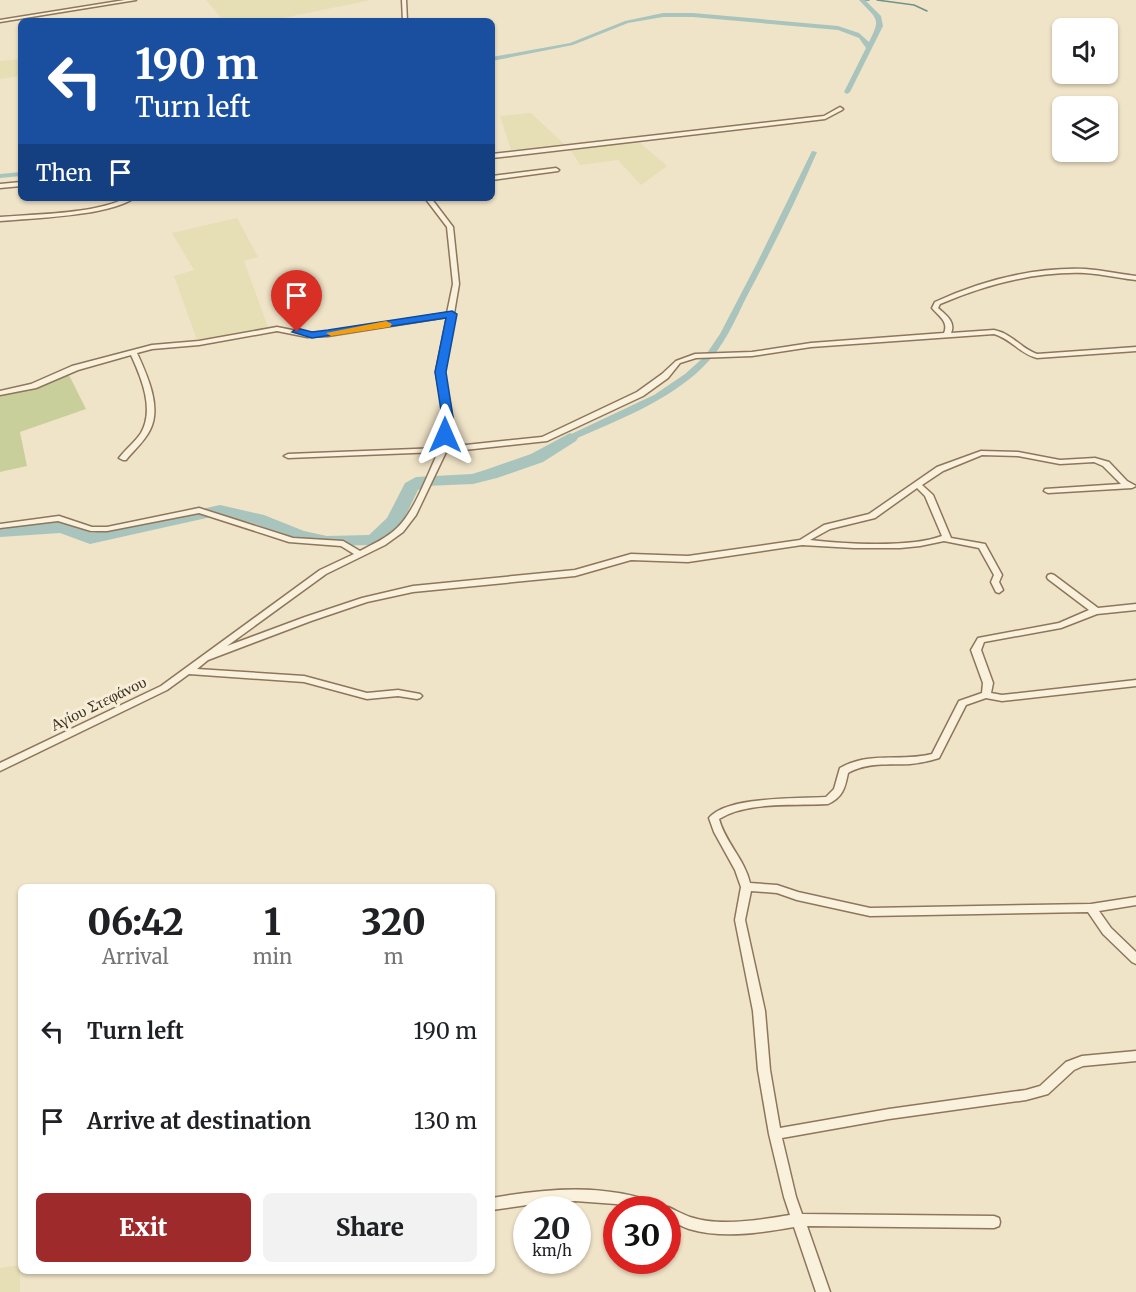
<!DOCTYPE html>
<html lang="en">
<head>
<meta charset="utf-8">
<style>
	:root { --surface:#fff; --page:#f2f2f2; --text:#202124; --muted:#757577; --accent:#9e2a2b }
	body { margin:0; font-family:Merriweather,serif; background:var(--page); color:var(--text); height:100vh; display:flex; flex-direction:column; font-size:22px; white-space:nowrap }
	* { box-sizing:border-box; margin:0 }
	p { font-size:20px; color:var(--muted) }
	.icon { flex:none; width:33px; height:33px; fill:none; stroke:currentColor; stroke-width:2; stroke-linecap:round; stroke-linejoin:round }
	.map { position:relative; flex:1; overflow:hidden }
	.details { position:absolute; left:18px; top:884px; width:477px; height:390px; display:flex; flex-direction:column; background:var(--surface); border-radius:9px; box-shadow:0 2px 4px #0004 }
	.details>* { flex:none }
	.banner { position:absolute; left:18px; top:18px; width:477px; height:183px; border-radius:9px; box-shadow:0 2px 4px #0004; background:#1a4fa0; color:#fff; overflow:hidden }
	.buttons { position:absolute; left:1052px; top:18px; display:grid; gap:12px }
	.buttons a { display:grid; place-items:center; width:66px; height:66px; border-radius:9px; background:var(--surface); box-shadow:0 2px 4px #0004; font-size:30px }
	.speed { position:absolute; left:513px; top:1196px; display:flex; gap:12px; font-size:30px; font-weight:700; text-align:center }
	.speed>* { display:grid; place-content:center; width:78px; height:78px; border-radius:50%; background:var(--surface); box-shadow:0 2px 4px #0004; line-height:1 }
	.speed small { font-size:15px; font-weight:400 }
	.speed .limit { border:9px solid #d22; background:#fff; color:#111 }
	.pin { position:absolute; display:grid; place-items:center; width:51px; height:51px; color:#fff; margin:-62px -26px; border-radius:50% 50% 50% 0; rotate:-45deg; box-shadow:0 0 6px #0007 }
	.pin .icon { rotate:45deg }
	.me { position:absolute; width:66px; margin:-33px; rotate:0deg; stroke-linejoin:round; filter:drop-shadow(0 0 4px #0008) }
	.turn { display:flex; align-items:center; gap:21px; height:126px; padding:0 18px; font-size:27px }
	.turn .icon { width:78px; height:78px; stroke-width:2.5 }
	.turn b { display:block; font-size:42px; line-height:51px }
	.then { display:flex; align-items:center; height:57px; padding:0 18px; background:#0003; gap:12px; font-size:22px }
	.eta { display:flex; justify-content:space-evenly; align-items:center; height:102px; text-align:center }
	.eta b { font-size:36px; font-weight:800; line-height:42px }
	.cta { display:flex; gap:12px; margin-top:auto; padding:12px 18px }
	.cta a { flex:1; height:69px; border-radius:9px; background:var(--accent); color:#fff; font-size:24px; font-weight:800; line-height:69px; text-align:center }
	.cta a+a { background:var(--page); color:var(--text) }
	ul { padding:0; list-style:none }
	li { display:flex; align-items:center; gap:18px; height:90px; padding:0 18px }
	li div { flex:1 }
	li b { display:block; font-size:22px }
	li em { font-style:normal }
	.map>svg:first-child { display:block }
	.farmland { fill:#e6deb5 }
	.green { fill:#c9cf9b }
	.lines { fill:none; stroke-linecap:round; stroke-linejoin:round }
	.stream { stroke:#6f938a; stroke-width:1.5 }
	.canal { fill:#a9c4bc; fill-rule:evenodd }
	.river { fill:#a9c4bc; fill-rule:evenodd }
	.street-casing { stroke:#8d765c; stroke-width:3 }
	.street { fill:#faf1dc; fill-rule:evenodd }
	.route { fill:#1a73e8; stroke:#114b97; stroke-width:1.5 }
	.slow { fill:#f59e0b }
	.labels { text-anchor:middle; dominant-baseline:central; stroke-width:6; stroke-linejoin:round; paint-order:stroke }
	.street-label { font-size:16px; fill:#3d2e20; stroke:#f7eed8 }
</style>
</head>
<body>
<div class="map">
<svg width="1136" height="1292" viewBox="0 0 1136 1292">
	<rect width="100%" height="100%" fill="#f0e4c8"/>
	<g class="farmland">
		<polygon points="206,0 371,0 268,21 224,21"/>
		<polygon points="21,59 21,76 0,79 0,61"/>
		<polygon points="531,113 564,144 511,150 500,116"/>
		<polygon points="626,141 640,143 667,166 641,185 618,160 580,165 569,147"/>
		<polygon points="237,218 258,257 244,261 268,327 197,340 174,276 194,270 172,233"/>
		<polygon points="20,1265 20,1292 0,1292 0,1268"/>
	</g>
	<polygon class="green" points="68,373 86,409 20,432 27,466 0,472 0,395 21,392"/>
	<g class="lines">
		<g class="stream">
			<polyline points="862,0 869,0"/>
			<polyline points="877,0 914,5 927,11"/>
		</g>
		<g class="canal">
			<path d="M859 0H865L881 16 883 26 850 92 847 94 844 92 866 48 859 38 838 30 693 17H663L628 23 573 45 492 61V57L570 43 625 21 663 13H693L838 26 859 33 869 42C882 17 876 19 859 0Z"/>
			<path d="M812 151 817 152C796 201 772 249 747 296 735 320 724 347 704 366 669 401 618 420 573 440H567V436L654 395 685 374 705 356 720 334 757 263Z"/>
			<polygon points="21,172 21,176 0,178 0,174"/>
		</g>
		<polygon class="river" points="570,433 578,438 576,441 543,462 497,478 473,484 426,486 418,490 404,519 391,536 373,545 327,546 300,541 252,523 220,515 90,544 60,533 0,537 0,527 62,522 92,533 220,505 264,515 304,531 327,536 369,535 387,518 405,483 416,477 472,474 485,470 531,454"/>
		<g class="street-casing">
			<g id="street">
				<polygon points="125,0 136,0 0,22 0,20"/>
				<polygon points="402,0 406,0 407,21 403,21"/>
				<polygon points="840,107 843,109 842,110 825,119 492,158 492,154 824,116"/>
				<polygon points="556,168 559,170 558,171 492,180 492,176"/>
				<polygon points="21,182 21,186 0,188 0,184"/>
				<path d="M126 198H134C109 216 33 218 0 221V217C36 214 95 214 126 198Z"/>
				<path d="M425 198H431L453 227 459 284 444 372 452 417 447 447 542 437 637 392 662 374 676 361 695 354 752 352 811 343 944 333C949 322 939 316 932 308L935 302C981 281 1033 267 1085 269 1102 270 1119 274 1136 276V280C1119 278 1102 274 1085 273 1035 271 985 285 940 304L938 308C946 315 956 322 951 333L994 330C1013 334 1020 348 1037 354L1136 347V351L1037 358C1019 353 1011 339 994 334L811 347 752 356 696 358 680 363 668 378 643 396 547 441 446 452 416 515 403 532 385 545 326 574 227 646 305 617 362 598 413 586 575 570 631 554 688 556 800 540 824 525 869 514 937 467 981 451 1018 452 1060 460 1095 458 1109 462 1127 481 1136 486 1132 488 1048 493 1044 491 1045 489 1121 484 1103 466 1094 462 1060 464 1018 456 982 455 943 471 922 485 933 495 951 538 985 544 1002 575 999 582 1003 590 999 593 996 592 991 582 994 575 979 548 944 541 920 546 900 548H854L802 545 688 562 631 560 575 576 413 592 367 602 311 621 208 660 197 669 304 676 367 693 398 690 420 694 422 696 420 698 417 699 398 696 367 699 304 682 189 674 167 690 0 771V763L161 686 320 570 354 554 341 546 289 542 199 513 107 531H91L58 521 0 528V524L59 516 92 527H107L199 508 293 538 343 541 360 551C373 544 387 538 397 528 414 512 428 474 438 452L288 458 284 456 288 454 440 448 444 417 436 372 447 317 328 336 307 337 277 331 199 345 152 349 137 353C147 375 162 407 150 430 144 442 134 450 126 460H123L119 458C126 449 135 442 141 433 155 409 141 377 131 355L78 370 36 388 0 395V391L31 384 72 366 152 345 199 341 277 327 307 333 328 332 447 313 453 284 447 227ZM917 488 925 496 942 536C911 548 844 544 810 540L830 529 875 518Z"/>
				<path d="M1051 574 1054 575 1098 608 1136 604V610L1097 614 1061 628 984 642 981 650 993 683 991 693 1002 695 1136 680V686L1002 701 986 698 966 705 939 758C930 761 920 763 910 764 888 765 867 762 848 773 845 788 843 797 828 804 796 806 747 801 719 819 725 842 745 860 750 883L777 885 798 892 870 908 1091 904 1136 897V905L1099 911 1111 928 1136 952V964L1132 962 1103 934 1088 912 870 916 797 900 777 893 751 891 745 920 765 1011 770 1070 780 1128 889 1109 1026 1090 1040 1086 1066 1062 1082 1056 1136 1051V1061L1083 1066 1074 1070 1048 1094 1026 1100 889 1119 782 1138 796 1197 802 1214 994 1216 999 1218 1000 1222 999 1226 994 1228 807 1226 830 1292H816L794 1227C760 1233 723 1239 689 1229 682 1227 675 1222 668 1219V1209H639L616 1204 575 1201 534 1204 492 1210V1198C549 1188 606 1183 662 1205L663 1209 668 1207C675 1210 682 1214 690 1217 720 1227 760 1220 790 1215L784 1197 769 1134 758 1070 753 1011 735 920 741 887 735 870 714 832 709 818C727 796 797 799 826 797L834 789 840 768C870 751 900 762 932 754L959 701 982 693 983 683 971 650 978 638 1059 623 1089 610 1048 579 1047 577 1048 575Z"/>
			</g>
		</g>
		<use href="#street" class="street"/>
	</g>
	<polygon class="route" points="452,311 457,314 446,372 453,417 451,435 445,438 439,435 442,417 435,372 446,318 312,338 292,332 297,328 312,332 328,330"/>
	<polygon class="slow" points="386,321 392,324 390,327 331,336 326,333"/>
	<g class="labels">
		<g class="street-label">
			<text transform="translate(98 703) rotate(-26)">Αγίου Στεφάνου</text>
		</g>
	</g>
</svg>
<div class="buttons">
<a><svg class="icon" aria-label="sound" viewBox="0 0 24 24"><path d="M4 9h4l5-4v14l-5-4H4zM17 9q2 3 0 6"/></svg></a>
<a><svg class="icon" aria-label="layers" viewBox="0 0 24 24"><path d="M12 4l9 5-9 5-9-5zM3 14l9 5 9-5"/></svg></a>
</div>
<div class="speed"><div>20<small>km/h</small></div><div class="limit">30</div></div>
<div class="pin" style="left:297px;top:332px;background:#d93025"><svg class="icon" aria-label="arrive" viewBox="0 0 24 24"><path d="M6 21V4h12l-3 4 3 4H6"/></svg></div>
<svg class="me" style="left:445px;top:435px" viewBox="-20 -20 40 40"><path d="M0-17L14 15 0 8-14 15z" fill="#1a73e8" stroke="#fff" stroke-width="4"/></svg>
<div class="banner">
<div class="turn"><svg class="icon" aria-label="left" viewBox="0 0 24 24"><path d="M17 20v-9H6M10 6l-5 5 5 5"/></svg><div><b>190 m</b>Turn left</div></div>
<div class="then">Then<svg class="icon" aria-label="arrive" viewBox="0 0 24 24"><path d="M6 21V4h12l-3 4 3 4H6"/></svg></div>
</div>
<section class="details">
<div class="eta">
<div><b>06:42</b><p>Arrival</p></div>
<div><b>1</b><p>min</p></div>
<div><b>320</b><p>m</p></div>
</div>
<ul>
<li><svg class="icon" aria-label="left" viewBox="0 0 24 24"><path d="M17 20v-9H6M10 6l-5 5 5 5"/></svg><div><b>Turn left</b></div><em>190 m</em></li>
<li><svg class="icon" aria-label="arrive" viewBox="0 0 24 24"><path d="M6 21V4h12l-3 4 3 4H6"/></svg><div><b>Arrive at destination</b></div><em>130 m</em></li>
</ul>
<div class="cta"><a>Exit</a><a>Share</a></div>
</section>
</div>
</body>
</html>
